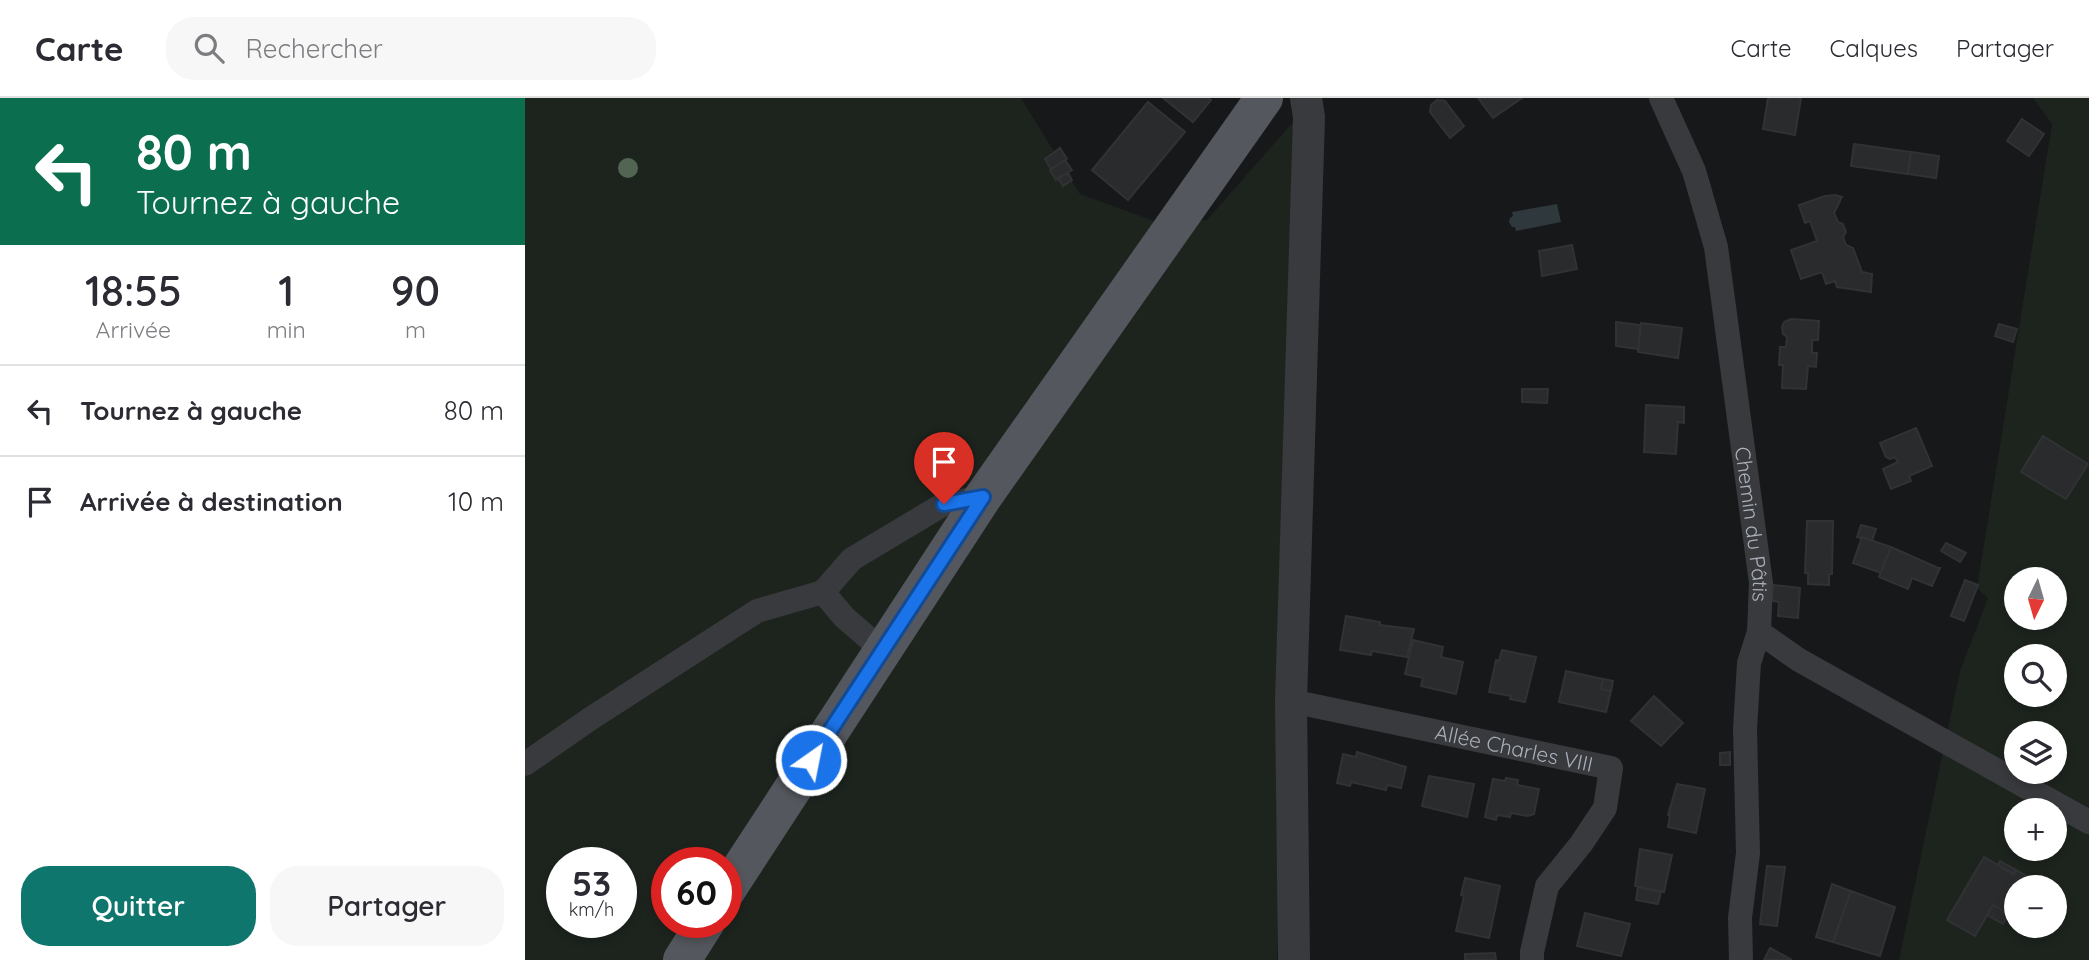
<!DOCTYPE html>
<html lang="fr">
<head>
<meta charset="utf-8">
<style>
	:root { --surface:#fff; --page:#f7f7f7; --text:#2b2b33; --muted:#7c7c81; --line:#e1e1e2; --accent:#0f766e }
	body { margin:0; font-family:Quicksand,sans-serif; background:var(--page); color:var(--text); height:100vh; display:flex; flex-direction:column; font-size:26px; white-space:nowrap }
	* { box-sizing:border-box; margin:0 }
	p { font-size:23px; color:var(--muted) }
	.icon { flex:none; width:38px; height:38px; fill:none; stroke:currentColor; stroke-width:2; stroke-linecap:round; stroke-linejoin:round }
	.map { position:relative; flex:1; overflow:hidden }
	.details { display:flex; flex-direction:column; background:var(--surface); width:525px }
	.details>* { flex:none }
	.top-card { background:#0b6e4f; color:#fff; overflow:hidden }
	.needle { width:46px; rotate:185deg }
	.fabs { position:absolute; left:1479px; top:469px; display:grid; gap:14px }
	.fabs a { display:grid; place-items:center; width:63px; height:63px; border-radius:50%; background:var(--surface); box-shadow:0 4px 10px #0003; font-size:35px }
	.speed { position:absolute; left:21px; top:749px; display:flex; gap:14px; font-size:35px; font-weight:700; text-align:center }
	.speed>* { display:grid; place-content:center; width:91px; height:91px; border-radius:50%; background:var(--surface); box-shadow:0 4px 10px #0003; line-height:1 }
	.speed small { font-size:18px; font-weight:400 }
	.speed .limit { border:10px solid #d22; background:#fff; color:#111 }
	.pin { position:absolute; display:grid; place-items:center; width:60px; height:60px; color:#fff; margin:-72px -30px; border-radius:50% 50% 50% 0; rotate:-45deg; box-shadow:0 0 7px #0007 }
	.pin .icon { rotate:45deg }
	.me { position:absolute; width:77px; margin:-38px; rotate:33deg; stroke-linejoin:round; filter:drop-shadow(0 0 5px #0008) }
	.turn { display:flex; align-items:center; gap:24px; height:147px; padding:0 21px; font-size:32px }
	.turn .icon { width:91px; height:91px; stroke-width:2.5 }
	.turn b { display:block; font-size:49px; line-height:60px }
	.eta { display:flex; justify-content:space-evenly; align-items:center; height:119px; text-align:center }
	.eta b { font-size:42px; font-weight:600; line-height:49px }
	.primary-button { display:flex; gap:14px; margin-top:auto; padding:14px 21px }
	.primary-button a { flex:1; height:80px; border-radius:28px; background:var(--accent); color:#fff; font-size:28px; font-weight:600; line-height:80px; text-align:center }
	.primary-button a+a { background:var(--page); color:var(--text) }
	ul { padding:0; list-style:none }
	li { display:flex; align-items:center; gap:21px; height:91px; padding:0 21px; border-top:2px solid var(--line) }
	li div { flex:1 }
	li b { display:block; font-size:26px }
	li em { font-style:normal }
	header { display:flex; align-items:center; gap:42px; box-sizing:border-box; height:98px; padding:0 35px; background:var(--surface); border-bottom:2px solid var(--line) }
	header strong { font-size:33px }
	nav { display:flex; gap:38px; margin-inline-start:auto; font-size:24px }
	.search { width:490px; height:63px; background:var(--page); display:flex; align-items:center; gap:18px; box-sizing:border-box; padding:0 24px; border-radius:28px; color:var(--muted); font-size:26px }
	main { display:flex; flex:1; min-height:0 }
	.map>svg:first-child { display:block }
	.green { fill:#1d241e; fill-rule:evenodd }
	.water { fill:#2e383d }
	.building { fill:#2a2b2d; stroke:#313235; stroke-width:2 }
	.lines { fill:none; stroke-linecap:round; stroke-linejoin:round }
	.minor { stroke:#383a3e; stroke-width:24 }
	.tertiary { stroke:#383a3e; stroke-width:32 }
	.primary { stroke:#54575d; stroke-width:38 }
	.tree { fill:#526452 }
	.route-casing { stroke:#114b97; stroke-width:18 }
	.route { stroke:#1a73e8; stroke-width:12 }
	.labels { text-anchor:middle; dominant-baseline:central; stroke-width:7; stroke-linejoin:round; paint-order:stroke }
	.street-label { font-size:21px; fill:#aab0b9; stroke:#121214 }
</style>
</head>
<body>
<header>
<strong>Carte</strong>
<div class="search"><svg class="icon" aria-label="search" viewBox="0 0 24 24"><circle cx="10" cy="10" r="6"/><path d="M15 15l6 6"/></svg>Rechercher</div>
<nav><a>Carte</a><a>Calques</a><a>Partager</a></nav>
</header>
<main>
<section class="details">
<div class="top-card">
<div class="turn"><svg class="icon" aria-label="left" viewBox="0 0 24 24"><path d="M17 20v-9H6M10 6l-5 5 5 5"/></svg><div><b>80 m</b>Tournez à gauche</div></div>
</div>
<div class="eta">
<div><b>18:55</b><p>Arrivée</p></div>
<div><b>1</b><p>min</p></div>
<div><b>90</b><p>m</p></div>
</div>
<ul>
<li><svg class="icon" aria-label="left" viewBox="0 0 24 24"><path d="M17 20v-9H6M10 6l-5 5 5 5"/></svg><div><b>Tournez à gauche</b></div><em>80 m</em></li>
<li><svg class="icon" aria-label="arrive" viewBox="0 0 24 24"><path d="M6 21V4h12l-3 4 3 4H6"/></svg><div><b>Arrivée à destination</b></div><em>10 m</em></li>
</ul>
<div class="primary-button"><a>Quitter</a><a>Partager</a></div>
</section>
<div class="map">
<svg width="1564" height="862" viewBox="0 0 1564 862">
	<rect width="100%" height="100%" fill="#171819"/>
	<g class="green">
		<path d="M0 0H496L555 96 637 126 682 122 769 23 752 862H0ZM37 765H96V824H37ZM142 765H201V824H142Z"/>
		<path d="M1508 0H1564V862H1374L1435 573 1463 500 1452 490 1527 26ZM1491 481H1530V520H1491ZM1491 558H1530V597H1491ZM1491 635H1530V674H1491ZM1491 712H1530V751H1491ZM1491 789H1530V828H1491Z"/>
	</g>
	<polygon class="water" points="1032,106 1036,124 991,133 990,129 987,129 984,124 985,120 988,118 987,114"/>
	<g class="building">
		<polygon points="638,0 683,0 686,2 668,24"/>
		<polygon points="953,0 997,0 968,20"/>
		<polygon points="1243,0 1276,0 1270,37 1238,31"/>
		<polygon points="912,2 920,3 939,28 925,40 905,14 906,7"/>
		<polygon points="623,4 660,34 603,102 567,72"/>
		<polygon points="1497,21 1519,36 1504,58 1482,43"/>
		<polygon points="1329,46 1386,54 1383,76 1326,68"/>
		<polygon points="535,50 542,61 526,71 520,61"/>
		<polygon points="1386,54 1414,58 1411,80 1383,76"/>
		<polygon points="540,62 547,72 531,82 525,72"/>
		<polygon points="543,75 547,82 538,88 533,80"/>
		<polygon points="1310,97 1317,99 1309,115 1313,124 1318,126 1321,134 1318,139 1321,147 1328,150 1337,174 1347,176 1346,194 1312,189 1310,183 1301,186 1297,174 1276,181 1266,152 1292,143 1285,123 1280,125 1274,107 1300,98"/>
		<polygon points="1047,147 1052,171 1017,178 1014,153"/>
		<polygon points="1266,221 1294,223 1293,242 1287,242 1287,255 1292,255 1291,269 1283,268 1281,291 1257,290 1258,267 1254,267 1255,249 1261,249 1262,239 1258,236 1257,229 1259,224"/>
		<polygon points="1091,224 1116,227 1113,251 1091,248"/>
		<polygon points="1116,225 1157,230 1153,260 1113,254"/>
		<polygon points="1474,226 1492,231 1488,244 1470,238"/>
		<polygon points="997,291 1023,291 1022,305 997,304"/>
		<polygon points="1121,307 1159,309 1159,325 1153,324 1151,356 1119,354"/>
		<polygon points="1391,330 1407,368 1384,378 1386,383 1366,391 1358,371 1373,364 1370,359 1365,361 1361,359 1355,345"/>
		<polygon points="1518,338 1563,366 1541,401 1496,374"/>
		<polygon points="1282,423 1308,423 1307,476 1304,476 1304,487 1283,486 1283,475 1280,475"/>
		<polygon points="1336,427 1351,431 1347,443 1332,439"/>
		<polygon points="1337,439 1366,449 1356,475 1328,465"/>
		<polygon points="1421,445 1441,455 1435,464 1416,453"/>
		<polygon points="1366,449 1413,470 1415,470 1407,488 1387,480 1383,491 1354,479"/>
		<polygon points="1440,482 1453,487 1439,523 1426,518"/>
		<polygon points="1249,487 1275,490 1273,520 1253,518 1254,504 1247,503"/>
		<polygon points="821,518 855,524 855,527 889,531 882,559 847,553 846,557 815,552"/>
		<polygon points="888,542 918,549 916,559 938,564 931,596 896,588 898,580 880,576"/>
		<polygon points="977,552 1011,559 1000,604 985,601 986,598 964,594 971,562 974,563"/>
		<polygon points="1041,573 1078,581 1076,591 1086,593 1081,614 1034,604"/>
		<polygon points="1078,581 1088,583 1086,593 1076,591"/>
		<polygon points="1129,598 1158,625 1136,648 1106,623"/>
		<polygon points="832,654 881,669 876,690 862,687 861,692 826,684 825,688 812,685 818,656 831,659"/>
		<polygon points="1205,654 1205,667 1195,667 1195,655"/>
		<polygon points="904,678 949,686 942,719 897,708"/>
		<polygon points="981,680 993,682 992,687 1014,691 1009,716 1003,718 986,715 985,719 972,717 971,722 960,719 968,681 980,683"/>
		<polygon points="1152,686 1180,691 1171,735 1143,729 1145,718 1143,717"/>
		<polygon points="1115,751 1147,757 1139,794 1110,788"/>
		<polygon points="1459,759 1489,776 1491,772 1505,780 1499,789 1491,789 1491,803 1484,816 1468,807 1450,838 1422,822"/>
		<polygon points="1475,763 1491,772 1489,776 1473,767"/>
		<polygon points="1242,768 1260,769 1252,828 1235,826"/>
		<polygon points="940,780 975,788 964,840 931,833 939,798 936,797"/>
		<polygon points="1307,786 1326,793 1308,844 1291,839"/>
		<polygon points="1113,789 1136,794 1133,806 1111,802"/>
		<polygon points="1326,793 1370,809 1355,858 1308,844"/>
		<polygon points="1468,807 1484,816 1478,826 1462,817"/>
		<polygon points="1060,815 1105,826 1096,858 1052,848"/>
		<polygon points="1245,850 1267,862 1239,862"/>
		<polygon points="970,855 971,862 940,862 940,856"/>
	</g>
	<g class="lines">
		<g class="minor">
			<path id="s1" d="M1136 0 1169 73 1191 149 1236 485 1234 534 1224 565 1220 631 1223 755 1215 820 1216 862"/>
			<polyline points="298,494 327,461 419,406 458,399"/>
			<polyline points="1234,534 1274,562 1564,724"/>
			<path id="s2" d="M766 603 1086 670 1080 710 1056 746 1022 788 1007 854V862"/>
			<polyline points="0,666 65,621 232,513 298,494 319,519 357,552"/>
		</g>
		<polyline class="tertiary" points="769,862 766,603 784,19 781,0"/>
		<g class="primary">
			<polyline points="201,793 458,399 739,0"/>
			<polyline points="157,862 181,824"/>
		</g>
	</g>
	<circle class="tree" cx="103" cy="70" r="10"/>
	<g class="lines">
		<g class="route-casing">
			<polyline id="route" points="286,662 458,399 419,406"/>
		</g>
		<use href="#route" class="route"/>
	</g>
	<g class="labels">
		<g class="street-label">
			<text stroke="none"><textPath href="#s1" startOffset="439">Chemin du Pâtis</textPath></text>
			<text stroke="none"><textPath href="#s2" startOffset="228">Allée Charles VIII</textPath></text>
		</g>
	</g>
</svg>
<div class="fabs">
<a><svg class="needle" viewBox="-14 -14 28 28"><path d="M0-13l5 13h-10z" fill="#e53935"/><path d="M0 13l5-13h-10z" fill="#7c7c81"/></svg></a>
<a><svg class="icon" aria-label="search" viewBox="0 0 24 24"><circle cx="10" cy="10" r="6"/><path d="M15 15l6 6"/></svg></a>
<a><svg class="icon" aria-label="layers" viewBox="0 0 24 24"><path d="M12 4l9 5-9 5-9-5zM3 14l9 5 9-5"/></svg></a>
<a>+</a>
<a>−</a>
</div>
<div class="speed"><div>53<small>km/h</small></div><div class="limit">60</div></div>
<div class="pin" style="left:419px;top:406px;background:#d93025"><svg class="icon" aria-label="arrive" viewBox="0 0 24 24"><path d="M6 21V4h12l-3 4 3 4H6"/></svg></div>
<svg class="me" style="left:286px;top:662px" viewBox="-20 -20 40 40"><circle r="17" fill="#1a73e8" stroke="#fff" stroke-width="3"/><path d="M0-11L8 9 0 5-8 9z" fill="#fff"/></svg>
</div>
</main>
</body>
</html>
